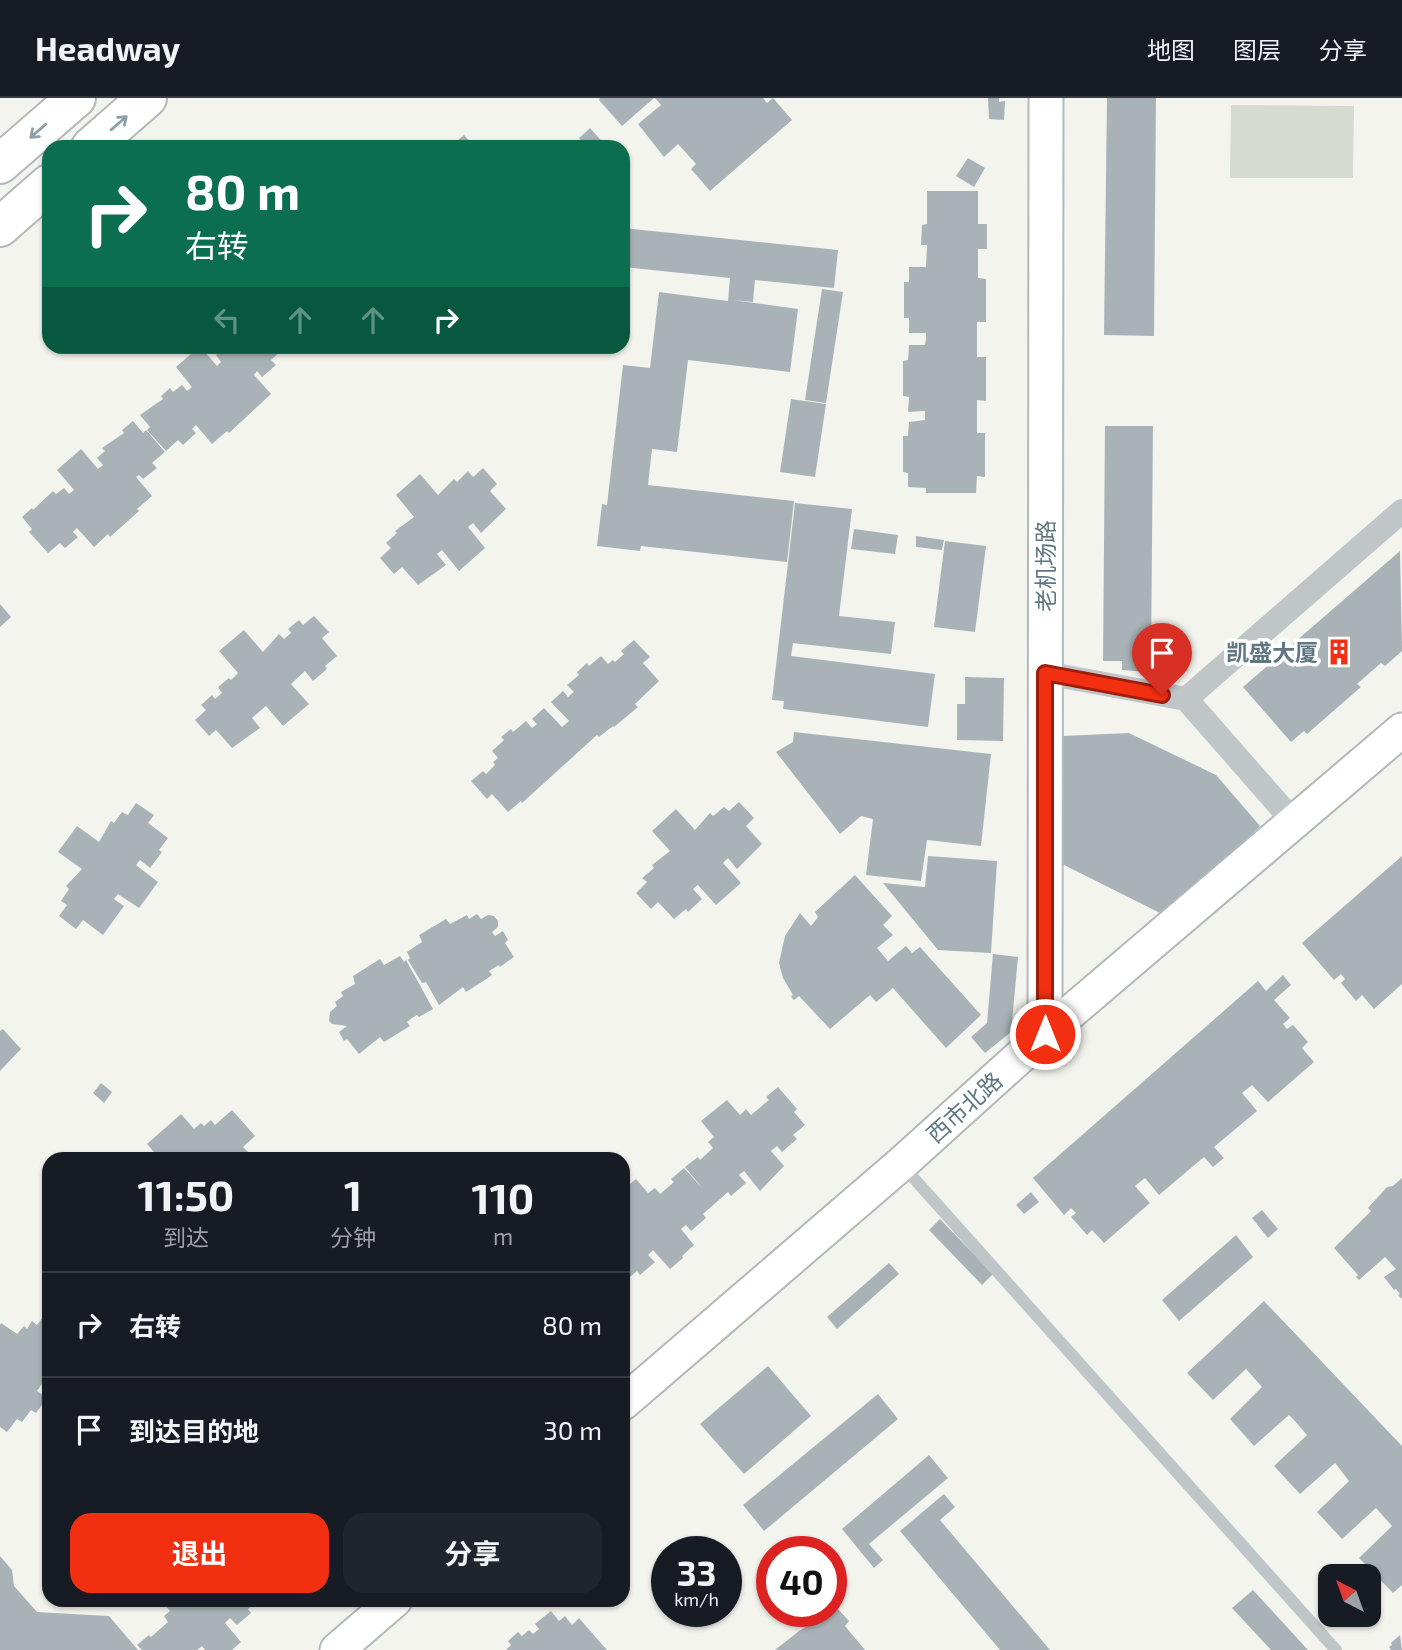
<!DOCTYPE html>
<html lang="zh">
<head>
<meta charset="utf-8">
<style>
	:root { --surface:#171b24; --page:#20242c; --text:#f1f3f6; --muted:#9ea1a6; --line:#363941; --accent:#f23011 }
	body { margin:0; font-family:"Exo 2","Noto Sans SC",sans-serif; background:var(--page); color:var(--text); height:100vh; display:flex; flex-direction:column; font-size:26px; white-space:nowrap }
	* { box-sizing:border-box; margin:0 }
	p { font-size:23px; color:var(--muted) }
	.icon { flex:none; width:38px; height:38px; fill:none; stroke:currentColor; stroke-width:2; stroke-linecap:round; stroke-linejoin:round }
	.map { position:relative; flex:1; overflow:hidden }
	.details { position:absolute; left:42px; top:1054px; width:588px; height:455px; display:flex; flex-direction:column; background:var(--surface); border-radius:21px; box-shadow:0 2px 5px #0004 }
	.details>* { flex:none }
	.guide { position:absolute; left:42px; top:42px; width:588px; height:214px; border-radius:21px; box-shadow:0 2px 5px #0004; background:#0b6e4f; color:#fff; overflow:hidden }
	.needle { width:46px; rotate:319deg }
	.buttons { position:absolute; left:1318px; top:1466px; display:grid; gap:14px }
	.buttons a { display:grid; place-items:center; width:63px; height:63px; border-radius:14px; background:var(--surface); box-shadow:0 2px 5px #0004; font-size:35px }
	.speed { position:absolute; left:651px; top:1438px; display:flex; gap:14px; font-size:35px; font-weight:700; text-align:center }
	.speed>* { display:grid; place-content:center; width:91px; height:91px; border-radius:50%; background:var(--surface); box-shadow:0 2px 5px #0004; line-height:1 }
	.speed small { font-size:18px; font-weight:400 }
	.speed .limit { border:10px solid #d22; background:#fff; color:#111 }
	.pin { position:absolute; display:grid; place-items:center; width:60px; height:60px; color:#fff; margin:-72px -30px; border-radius:50% 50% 50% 0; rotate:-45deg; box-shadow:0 0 7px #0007 }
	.pin .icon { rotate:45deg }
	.me { position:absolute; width:77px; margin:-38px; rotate:0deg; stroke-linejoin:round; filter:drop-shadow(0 0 5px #0008) }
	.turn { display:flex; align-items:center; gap:24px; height:147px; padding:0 28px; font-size:32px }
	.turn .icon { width:91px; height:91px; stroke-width:2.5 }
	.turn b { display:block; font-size:49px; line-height:60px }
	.lanes { display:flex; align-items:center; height:66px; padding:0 28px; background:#0003; justify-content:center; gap:35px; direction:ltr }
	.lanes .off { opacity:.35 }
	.eta { display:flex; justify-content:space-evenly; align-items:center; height:119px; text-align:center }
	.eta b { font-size:42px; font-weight:700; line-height:49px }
	.primary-button { display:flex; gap:14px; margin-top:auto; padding:14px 28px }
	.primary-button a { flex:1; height:80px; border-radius:21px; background:var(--accent); color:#fff; font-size:28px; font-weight:700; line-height:80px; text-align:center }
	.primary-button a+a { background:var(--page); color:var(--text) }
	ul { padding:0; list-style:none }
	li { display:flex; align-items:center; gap:21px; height:105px; padding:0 28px; border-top:2px solid var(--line) }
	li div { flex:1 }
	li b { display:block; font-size:26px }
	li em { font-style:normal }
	header { display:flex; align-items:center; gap:42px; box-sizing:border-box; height:98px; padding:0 35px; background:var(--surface); border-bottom:2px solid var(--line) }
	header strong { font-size:33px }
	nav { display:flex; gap:38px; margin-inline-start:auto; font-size:24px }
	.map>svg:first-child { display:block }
	.green { fill:#d5dbd0 }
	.building { fill:#a9b3b7 }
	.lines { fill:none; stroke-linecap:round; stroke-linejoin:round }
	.secondary-casing { stroke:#b2b9bc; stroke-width:37 }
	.primary-casing { stroke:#b3b8bb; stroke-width:42 }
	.lane { stroke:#c0c5c8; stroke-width:12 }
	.street { stroke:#c0c5c8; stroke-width:24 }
	.secondary { stroke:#fff; stroke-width:33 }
	.primary { stroke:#fff; stroke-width:38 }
	.oneway { stroke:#90a0a8 }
	.route-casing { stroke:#9d1f0b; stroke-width:18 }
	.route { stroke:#f23011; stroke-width:12 }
	.labels { text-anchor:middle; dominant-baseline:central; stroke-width:7; stroke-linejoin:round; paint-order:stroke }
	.street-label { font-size:23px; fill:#607783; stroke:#fff }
	.poi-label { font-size:23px; font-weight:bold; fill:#607783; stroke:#fff; text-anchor:end }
</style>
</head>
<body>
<header>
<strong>Headway</strong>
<nav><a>地图</a><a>图层</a><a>分享</a></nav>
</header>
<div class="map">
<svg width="1402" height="1552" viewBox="0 0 1402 1552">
	<rect width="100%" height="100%" fill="#f4f4ef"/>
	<polygon class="green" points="1231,7 1354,8 1353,80 1230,80"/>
	<g class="building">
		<polygon points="600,0 654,0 622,28 599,2"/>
		<polygon points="655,0 763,0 767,5 773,0 792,22 710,93 691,71 696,66 678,46 664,59 638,26 661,7"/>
		<polygon points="988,0 999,0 999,4 1005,3 1004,22 989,21"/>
		<polygon points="1107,0 1156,0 1154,238 1104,237"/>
		<polygon points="590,30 607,49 587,49 579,40"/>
		<polygon points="464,37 475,49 445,49 450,45 452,47"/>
		<polygon points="968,60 985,70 974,89 956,78"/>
		<polygon points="927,93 978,93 978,126 987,126 987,151 978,151 978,180 986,181 986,224 977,224 977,259 986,259 986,303 977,302 977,335 985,335 985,379 977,378 976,395 926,395 926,390 908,389 908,375 903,374 903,338 908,338 909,324 925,322 925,313 908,314 909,299 903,298 903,263 908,262 909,247 925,247 926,240 926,235 909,235 909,220 904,220 904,184 909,184 909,169 926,169 927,147 921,147 922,127 927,126"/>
		<polygon points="623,130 838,152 834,190 755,182 753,204 732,202 798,211 790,274 688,262 677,354 652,351 648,387 794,403 787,464 641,448 640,453 597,448 602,406 607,407 623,267 650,270 659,194 728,203 730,180 623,169"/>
		<polygon points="822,191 843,194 826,305 805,302"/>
		<polygon points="200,248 217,268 221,264 216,257 224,250 222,248 281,248 283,251 271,262 276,267 262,279 257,273 254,277 271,296 229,335 227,333 212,346 196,327 192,331 196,335 183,347 178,342 166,353 147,332 150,329 140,317 163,301 161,298 170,290 173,294 182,287 187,293 192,289 176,269"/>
		<polygon points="791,301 826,306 815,379 780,374"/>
		<polygon points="133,323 143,335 146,332 165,354 152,365 157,370 143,381 139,377 136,379 152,398 137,411 139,413 110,439 108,436 94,449 77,430 73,434 78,439 65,450 60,445 48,455 29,434 32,431 22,419 32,410 33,412 53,393 56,396 64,390 69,396 74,392 57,372 81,351 98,371 103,367 97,360 105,353 102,350 124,335 122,332"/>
		<polygon points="1105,328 1153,328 1151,564 1147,563 1147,574 1122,572 1122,563 1103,563"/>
		<polygon points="483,370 497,386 490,393 506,411 481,435 473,425 468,429 485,450 459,473 442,452 437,456 446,467 418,487 402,469 394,476 380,460 391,450 386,445 397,435 395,433 414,419 396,397 420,376 438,397 454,381 457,384 468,373 473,379"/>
		<polygon points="795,405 852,411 839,518 895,524 891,556 793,545 791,558 935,576 928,629 783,611 784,603 772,602"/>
		<polygon points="854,431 898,437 895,456 851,451"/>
		<polygon points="916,438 944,442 942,452 916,449"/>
		<polygon points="945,443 986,448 975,534 934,529"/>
		<polygon points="1400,453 1402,553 1385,568 1381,565 1357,586 1361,589 1307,636 1304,633 1291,644 1243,589"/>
		<polygon points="0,506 11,519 0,529"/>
		<polygon points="314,518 329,534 322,540 337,558 325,568 327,571 313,583 305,573 291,586 309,606 283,628 266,608 252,620 260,630 232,650 216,632 209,638 195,622 206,612 201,607 212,597 215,601 222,595 218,589 229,580 231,582 238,575 219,553 244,532 263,554 279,536 284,541 291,535 288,531 299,522 303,527"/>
		<polygon points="634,542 650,559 643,565 659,583 635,606 638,609 614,629 613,628 599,639 597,637 522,705 521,703 508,714 492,696 487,701 471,683 483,673 486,676 495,667 493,664 498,660 492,653 504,642 501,639 511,631 513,634 526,623 532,630 537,626 532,621 544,610 562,629 569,623 551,604 563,593 568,599 574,594 567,587 579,577 577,574 587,565 589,568 601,558 608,566 613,562 615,564 624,556 621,553"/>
		<polygon points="965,579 1004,580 1003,643 957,642 957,606 965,606"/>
		<polygon points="794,634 991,656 981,748 927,742 921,783 866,777 873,721 861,718 840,736 776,654 793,644"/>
		<polygon points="1129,635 1216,677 1260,728 1172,821 1058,764 1062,638"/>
		<polygon points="739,704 754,720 746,728 762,746 737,771 728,760 723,765 741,785 716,807 698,787 693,791 702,801 688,814 686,811 674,821 658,804 651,811 636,795 647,784 642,780 654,770 652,767 670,753 652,733 676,711 695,732 710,715 713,718 724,709 729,713"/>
		<polygon points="136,705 154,717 148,725 168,740 159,752 162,754 150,770 140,762 136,767 158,784 139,810 118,796 114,801 124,808 103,837 83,822 76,831 59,818 67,807 61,803 69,791 66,788 82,771 58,754 77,728 99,744 111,723 114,725 122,714 128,717"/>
		<polygon points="928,758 997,763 991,855 938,852 883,785 925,789"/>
		<polygon points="1402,758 1402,886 1374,911 1362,897 1356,903 1341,885 1345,881 1341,876 1334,882 1302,845"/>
		<polygon points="855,777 892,818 883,827 893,837 877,850 888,863 906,848 912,855 920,849 981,917 946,950 893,890 876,904 870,897 830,931 799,898 794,902 791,899 793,897 783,880 779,865 785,838 800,815 811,828 818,819 815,814"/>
		<polygon points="477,816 481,821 488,817 494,818 498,823 498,829 492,834 495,838 503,833 508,842 505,845 514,859 500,869 499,867 489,873 492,877 488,880 466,894 463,889 439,907 426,884 422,885 408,862 410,860 407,854 422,844 419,837 446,821 450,826 467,817 469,821"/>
		<polygon points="993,856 1018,859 1011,934 985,955 971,939 987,925"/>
		<polygon points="400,858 404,864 406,862 433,911 419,919 417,917 412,920 407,924 410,928 384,944 380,939 359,956 347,941 344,943 339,934 347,928 332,926 329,923 330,914 337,908 335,904 343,898 341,894 355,886 353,878 380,861 384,867"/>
		<polygon points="1283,877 1291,887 1274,902 1290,920 1283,926 1287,931 1293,927 1308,944 1302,950 1314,964 1268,1004 1252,987 1242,995 1257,1013 1214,1049 1224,1060 1213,1069 1204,1059 1159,1097 1145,1080 1135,1088 1150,1105 1104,1145 1092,1132 1087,1137 1071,1119 1076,1115 1071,1110 1064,1117 1033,1080 1258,883 1266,893"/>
		<polygon points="3,931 21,951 0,973 0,933"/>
		<polygon points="101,985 112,994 104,1005 93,995"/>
		<polygon points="778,989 797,1011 794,1014 805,1027 793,1037 797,1041 782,1054 777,1048 771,1053 784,1068 760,1093 744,1073 739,1077 746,1085 731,1098 728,1094 703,1116 706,1120 691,1133 686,1127 681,1131 694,1147 682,1158 683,1160 670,1171 653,1152 648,1157 655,1164 640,1177 637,1173 625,1183 623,1181 623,1092 636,1081 648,1095 655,1090 660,1096 674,1084 671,1081 684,1070 703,1091 685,1069 698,1059 700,1062 713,1050 708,1044 714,1039 701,1023 727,1002 740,1017 746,1011 751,1017 769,1002 766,999"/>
		<polygon points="232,1012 255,1038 243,1049 248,1054 241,1060 159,1060 147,1046 181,1016 194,1031 201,1025 204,1028 211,1022 215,1027"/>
		<polygon points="1402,1080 1402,1201 1398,1197 1400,1196 1396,1191 1394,1192 1384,1179 1396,1171 1385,1159 1359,1182 1356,1179 1358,1177 1334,1150 1371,1113 1368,1110 1387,1089 1393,1088"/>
		<polygon points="1031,1094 1039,1104 1024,1116 1016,1107"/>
		<polygon points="1262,1112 1278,1131 1268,1140 1252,1120"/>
		<polygon points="940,1121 993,1176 982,1187 929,1132"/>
		<polygon points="1236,1137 1253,1159 1179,1223 1162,1202"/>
		<polygon points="889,1165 899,1176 837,1231 827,1219"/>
		<polygon points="1264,1203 1402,1348 1402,1487 1393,1495 1359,1460 1392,1428 1376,1410 1342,1441 1317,1414 1349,1383 1335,1365 1300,1396 1274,1368 1307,1337 1294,1322 1289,1317 1254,1348 1230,1321 1262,1289 1246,1271 1213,1302 1187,1275"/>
		<polygon points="49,1211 49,1276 37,1293 47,1300 36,1315 31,1312 22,1324 17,1321 7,1334 0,1329 0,1227 1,1225 17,1236 24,1228 27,1231 32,1223 37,1227"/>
		<polygon points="768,1268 811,1318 744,1376 700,1326"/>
		<polygon points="878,1296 898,1321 764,1433 743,1407"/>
		<polygon points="929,1357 948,1380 869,1446 883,1462 874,1470 842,1431"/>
		<polygon points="944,1396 955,1409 940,1422 1050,1552 1000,1552 900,1433"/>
		<polygon points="0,1458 12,1472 14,1488 37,1514 109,1518 138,1552 0,1552"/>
		<polygon points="1253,1492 1308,1552 1271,1552 1232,1510"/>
		<polygon points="161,1502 259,1502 248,1511 251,1515 237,1527 230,1520 225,1525 241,1544 232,1552 205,1552 202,1548 197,1552 142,1552 137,1547 149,1537 151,1539 168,1524 164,1518 170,1513"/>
		<polygon points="837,1510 849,1523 845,1528 865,1552 775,1552 799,1533"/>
		<polygon points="551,1513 559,1523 565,1518 572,1527 579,1520 607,1552 506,1552 511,1547 508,1543 518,1534 522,1538 529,1532 533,1536 539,1531 535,1526"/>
		<polygon points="1400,1537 1402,1552 1391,1552 1389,1549 1392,1547 1391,1545"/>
	</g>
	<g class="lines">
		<g class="secondary-casing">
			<g id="secondary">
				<polyline points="1045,936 1046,0"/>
				<polyline points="623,1305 901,1066 1045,936 1402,632"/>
				<polyline points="337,1552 395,1502"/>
			</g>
		</g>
		<g class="primary-casing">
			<g id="primary">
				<polyline points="91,49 147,0"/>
				<polyline points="0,66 76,0"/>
				<polyline points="0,129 49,86"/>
			</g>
		</g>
		<polyline class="lane" points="901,1066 1336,1552"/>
		<g class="street">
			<polyline points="1045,575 1186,601 1294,724"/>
			<polyline points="1186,601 1402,413"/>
		</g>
		<use href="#secondary" class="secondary"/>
		<use href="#primary" class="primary"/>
	</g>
	<defs><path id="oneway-shaft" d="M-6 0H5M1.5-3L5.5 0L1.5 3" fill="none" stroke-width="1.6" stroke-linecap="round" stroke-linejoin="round" transform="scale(1.75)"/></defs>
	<g class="oneway">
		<use href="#oneway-shaft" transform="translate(119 25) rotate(-41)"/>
		<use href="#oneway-shaft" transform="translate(38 33) rotate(139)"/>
	</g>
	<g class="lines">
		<g class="route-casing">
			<polyline id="route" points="1045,936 1045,575 1162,597"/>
		</g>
		<use href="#route" class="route"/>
	</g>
	<defs>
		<g id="building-bare" transform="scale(2.1)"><path d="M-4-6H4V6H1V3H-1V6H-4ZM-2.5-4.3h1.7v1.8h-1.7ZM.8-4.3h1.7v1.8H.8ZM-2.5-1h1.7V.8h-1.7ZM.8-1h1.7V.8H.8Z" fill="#f23011" stroke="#fff" stroke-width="2.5" paint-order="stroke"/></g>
	</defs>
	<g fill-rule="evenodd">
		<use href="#building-bare" x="1339" y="554"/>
	</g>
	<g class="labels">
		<g class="street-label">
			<text transform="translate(1045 468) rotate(-90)">老机场路</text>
			<text transform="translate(964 1009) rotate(-42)">西市北路</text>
		</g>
		<g class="poi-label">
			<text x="1318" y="554">凯盛大厦</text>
		</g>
	</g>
</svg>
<div class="buttons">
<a><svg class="needle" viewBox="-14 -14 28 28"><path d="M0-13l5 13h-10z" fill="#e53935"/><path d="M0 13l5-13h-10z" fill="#9ea1a6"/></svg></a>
</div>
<div class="speed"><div>33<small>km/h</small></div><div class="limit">40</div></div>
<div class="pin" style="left:1162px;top:597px;background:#d93025"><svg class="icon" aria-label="arrive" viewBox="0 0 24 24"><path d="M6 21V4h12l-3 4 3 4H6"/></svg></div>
<svg class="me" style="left:1045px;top:936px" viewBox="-20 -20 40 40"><circle r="17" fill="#f23011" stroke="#fff" stroke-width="3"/><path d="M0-11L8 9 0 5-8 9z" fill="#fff"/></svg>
<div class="guide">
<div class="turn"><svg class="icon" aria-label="right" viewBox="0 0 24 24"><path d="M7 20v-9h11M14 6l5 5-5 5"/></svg><div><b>80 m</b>右转</div></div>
<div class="lanes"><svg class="icon off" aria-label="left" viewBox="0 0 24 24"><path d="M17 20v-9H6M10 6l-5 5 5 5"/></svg><svg class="icon off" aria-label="ahead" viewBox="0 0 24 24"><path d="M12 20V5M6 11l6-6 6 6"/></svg><svg class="icon off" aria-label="ahead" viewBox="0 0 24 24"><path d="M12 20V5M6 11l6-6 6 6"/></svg><svg class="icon" aria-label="right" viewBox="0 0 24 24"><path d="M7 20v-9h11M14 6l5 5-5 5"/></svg></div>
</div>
<section class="details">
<div class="eta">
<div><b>11:50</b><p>到达</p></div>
<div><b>1</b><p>分钟</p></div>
<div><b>110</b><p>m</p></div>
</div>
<ul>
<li><svg class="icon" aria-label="right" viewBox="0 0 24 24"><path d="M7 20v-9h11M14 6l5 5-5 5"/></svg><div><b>右转</b></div><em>80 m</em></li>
<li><svg class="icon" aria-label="arrive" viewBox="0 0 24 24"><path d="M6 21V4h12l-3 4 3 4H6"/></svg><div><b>到达目的地</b></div><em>30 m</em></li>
</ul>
<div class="primary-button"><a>退出</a><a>分享</a></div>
</section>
</div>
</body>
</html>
